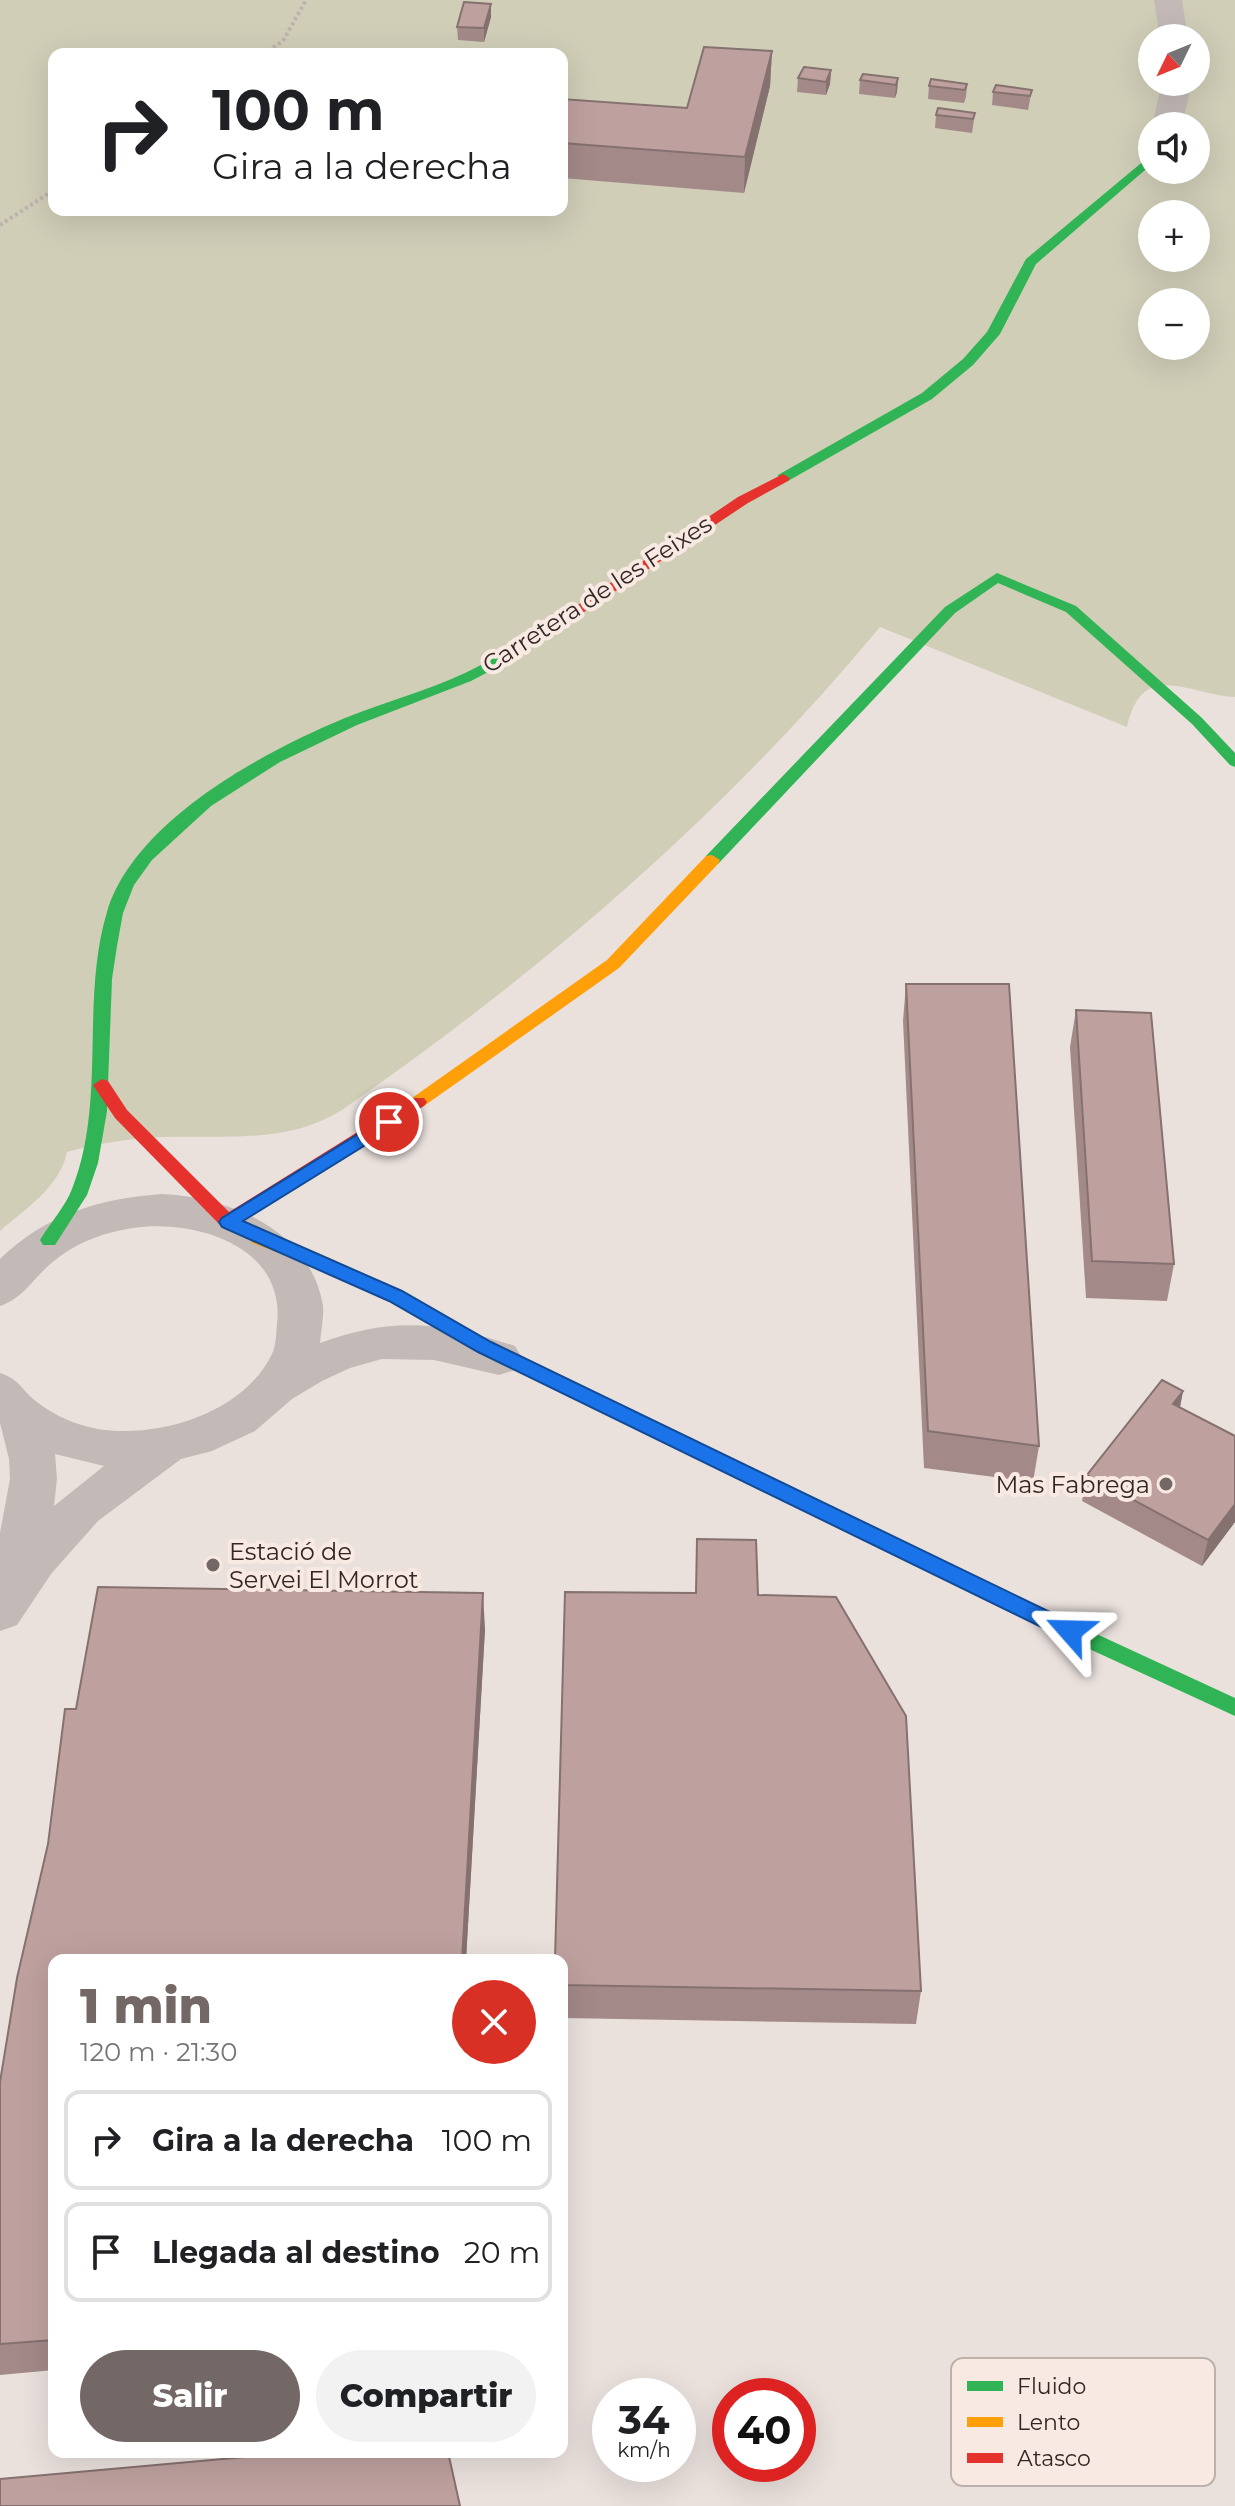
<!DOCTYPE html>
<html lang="es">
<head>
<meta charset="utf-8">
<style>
	:root { --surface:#fff; --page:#f2f2f2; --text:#202124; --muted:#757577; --line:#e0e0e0; --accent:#736865 }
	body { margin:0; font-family:Montserrat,sans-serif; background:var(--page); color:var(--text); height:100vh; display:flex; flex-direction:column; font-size:30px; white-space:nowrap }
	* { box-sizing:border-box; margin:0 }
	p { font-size:26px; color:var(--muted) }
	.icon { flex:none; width:44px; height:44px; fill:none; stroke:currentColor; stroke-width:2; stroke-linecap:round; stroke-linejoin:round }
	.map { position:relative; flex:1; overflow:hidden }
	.panel { position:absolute; left:48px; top:1954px; width:520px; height:504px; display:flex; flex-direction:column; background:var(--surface); border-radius:16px; box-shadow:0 8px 32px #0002 }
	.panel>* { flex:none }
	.guide { position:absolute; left:48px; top:48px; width:520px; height:168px; border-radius:16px; box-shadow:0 8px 32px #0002; background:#fff; color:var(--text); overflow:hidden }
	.needle { width:52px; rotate:227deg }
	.fabs { position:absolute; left:1138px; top:24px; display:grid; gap:16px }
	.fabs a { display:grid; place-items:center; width:72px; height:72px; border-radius:50%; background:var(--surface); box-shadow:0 8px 32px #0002; font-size:40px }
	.speed { position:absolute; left:592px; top:2378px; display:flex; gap:16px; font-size:40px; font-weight:700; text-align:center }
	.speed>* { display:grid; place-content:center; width:104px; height:104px; border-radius:50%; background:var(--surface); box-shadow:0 8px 32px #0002; line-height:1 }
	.speed small { font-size:20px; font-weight:400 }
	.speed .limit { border:12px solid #d22; background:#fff; color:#111 }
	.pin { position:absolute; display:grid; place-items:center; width:68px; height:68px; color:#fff; margin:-34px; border:4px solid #fff; border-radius:50%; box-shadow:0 2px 8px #0007 }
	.me { position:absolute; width:88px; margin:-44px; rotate:295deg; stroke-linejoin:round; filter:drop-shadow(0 0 6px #0008) }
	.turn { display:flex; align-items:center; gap:28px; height:168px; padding:0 32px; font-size:36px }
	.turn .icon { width:104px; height:104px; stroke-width:2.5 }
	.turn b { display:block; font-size:56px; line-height:68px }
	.round { display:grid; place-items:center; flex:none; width:84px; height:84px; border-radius:42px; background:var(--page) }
	.summary { display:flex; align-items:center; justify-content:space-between; height:136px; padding:0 32px }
	h1 { font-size:48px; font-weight:800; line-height:60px; color:var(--accent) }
	.cta { display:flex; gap:16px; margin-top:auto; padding:16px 32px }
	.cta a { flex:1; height:92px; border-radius:48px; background:var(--accent); color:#fff; font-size:32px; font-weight:800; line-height:92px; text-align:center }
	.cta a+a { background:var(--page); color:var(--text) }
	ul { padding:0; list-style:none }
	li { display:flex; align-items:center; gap:24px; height:100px; margin:0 16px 12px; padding:0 16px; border:4px solid var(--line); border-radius:16px }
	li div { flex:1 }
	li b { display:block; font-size:30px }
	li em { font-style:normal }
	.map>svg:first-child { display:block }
	.green { fill:#d0ceb7; fill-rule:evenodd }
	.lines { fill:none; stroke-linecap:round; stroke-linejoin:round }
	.path { stroke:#bcb2af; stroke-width:4; stroke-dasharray:3 3; stroke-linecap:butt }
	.street { fill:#c3bab7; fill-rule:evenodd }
	.fast { fill:#30b455; fill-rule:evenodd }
	.slow { fill:#ff9f0a; fill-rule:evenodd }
	.jam { fill:#e5322d; fill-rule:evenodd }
	.wall { fill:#a38a89 }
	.shaded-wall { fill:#85716f }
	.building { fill:#bea19f; stroke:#85716f; stroke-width:2 }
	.route { fill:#1a73e8; stroke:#114b97; stroke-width:2 }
	.poi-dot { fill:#736865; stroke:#f8eae3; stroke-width:3 }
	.labels { text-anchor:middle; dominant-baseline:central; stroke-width:8; stroke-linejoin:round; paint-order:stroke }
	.street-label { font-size:24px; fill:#332725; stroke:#f8eae3 }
	.poi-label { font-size:24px; fill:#332725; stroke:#f8eae3; text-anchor:end }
	.key { fill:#f8eae3; stroke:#bdb0aa; stroke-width:2 }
	.key-label { font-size:22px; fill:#332725 }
</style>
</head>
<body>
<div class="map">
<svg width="1235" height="2506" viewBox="0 0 1235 2506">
	<rect width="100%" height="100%" fill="#eae1dd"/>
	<path class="green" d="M0 0H1235V697C1189 695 1142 658 1127 727L880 627C725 814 541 972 342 1110 288 1144 227 1135 166 1137 132 1138 99 1143 67 1152 60 1187 25 1209 0 1231ZM1152 38H1196V82H1152ZM54 54H562V210H54ZM1152 126H1196V170H1152ZM1152 214H1196V258H1152ZM1152 302H1196V346H1152Z"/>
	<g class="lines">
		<g class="path">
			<polyline points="263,54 283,41 306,0"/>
			<polyline points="0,225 54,190"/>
		</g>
		<g class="street">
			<polygon points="1154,0 1182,0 1188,38 1160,38"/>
			<polygon points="1162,82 1192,82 1182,126 1152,126"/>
			<path d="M162 1194C229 1197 311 1230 323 1306 324 1317 321 1331 320 1343 394 1316 441 1322 515 1346L522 1358 515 1370 499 1375 434 1360 382 1359 350 1368 322 1381 292 1399 255 1431 212 1451 181 1459 98 1521 51 1574 17 1625 0 1631V1533L10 1479 9 1459 0 1423V1373C21 1380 21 1390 37 1402 55 1416 76 1425 98 1429 159 1439 244 1413 272 1354 276 1346 276 1334 277 1324 286 1246 195 1219 133 1228 100 1233 70 1245 46 1268 30 1283 21 1299 0 1306V1259C45 1215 100 1198 162 1194ZM55 1454 104 1466 54 1506 57 1479Z"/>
		</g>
		<g class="fast">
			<polygon points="1152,154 1152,164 1036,264 1000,334 973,365 932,399 788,481 778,481 778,475 922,393 963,359 987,332 1026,259"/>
			<polygon points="997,573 1076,606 1202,718 1235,753 1235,767 1230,765 1192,724 1066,612 998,583 955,613 718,864 706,864 704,860 706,856 945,607"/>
			<path d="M564 615 569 616V622L509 661 471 681 357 725 280 762 211 806 152 860 134 885 123 913 117 946 112 979 107 1111 98 1163 87 1195 55 1245H43L40 1240C50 1223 65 1207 72 1189 107 1100 80 1002 107 912 134 821 263 752 345 718 385 702 426 691 465 673 487 662 507 650 528 636 539 629 551 618 564 615Z"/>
			<polygon points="631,1411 1049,1612 1235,1698 1235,1716 1035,1624 624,1423 622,1418 624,1413"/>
		</g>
		<g class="slow">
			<polygon points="712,855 720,860 718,864 619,968 424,1106 412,1106 409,1102 412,1098 607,960 706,856"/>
			<path d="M258 1231C341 1257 414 1300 489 1341 538 1367 588 1389 638 1413L640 1418 638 1423H624L478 1352 389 1301 314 1266 252 1243 249 1238 252 1233Z"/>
		</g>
		<g class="jam">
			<polygon points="783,474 790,478 788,481 748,503 569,622 559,622 557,619 738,497"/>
			<polygon points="102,1079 108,1081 127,1110 229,1212 412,1098 424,1098 427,1102 424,1106 228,1229 222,1227 115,1118 93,1085"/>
		</g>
	</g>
	<g class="wall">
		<polygon points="491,17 484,42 458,40 457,27"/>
		<polygon points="772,51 770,86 744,193 562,178 562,99 687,108"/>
		<polygon points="831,70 830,84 826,95 797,92 798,78"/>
		<polygon points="898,78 897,92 895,98 859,94 860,80"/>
		<polygon points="967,84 966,97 964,103 928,99 929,86"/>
		<polygon points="1032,90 1028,110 992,105 993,92"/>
		<polygon points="975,113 972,133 935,128 936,115"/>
		<polygon points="906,984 1039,1446 1033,1482 924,1468 903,1021"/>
		<polygon points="1076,1010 1174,1264 1167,1301 1086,1298 1070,1047"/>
		<polygon points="1183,1391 1180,1407 1235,1436 1235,1522 1202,1566 1082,1501 1087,1475"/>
		<polygon points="758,1595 921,1991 916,2024 562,2018 562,1960"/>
		<polygon points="485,1629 466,1960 54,1960 54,2370 0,2375 0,2082 76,1709"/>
	</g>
	<g class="shaded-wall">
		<polygon points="491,4 491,17 484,42 484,28"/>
		<polygon points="772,51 770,86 744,193 745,157"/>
		<polygon points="831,70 830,84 826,95 826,82"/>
		<polygon points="898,78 897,92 895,98 896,85"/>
		<polygon points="1183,1391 1178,1417 1173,1404"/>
		<polygon points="1235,1504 1235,1522 1202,1566 1208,1540"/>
		<polygon points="483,1593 485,1629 466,1960 462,1960"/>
	</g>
	<g class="building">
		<polygon points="464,2 491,4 484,28 457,27"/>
		<polygon points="704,47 772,51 745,157 562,143 562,99 687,108"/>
		<polygon points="804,67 831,70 826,82 798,78"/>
		<polygon points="863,74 898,78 896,85 860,80"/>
		<polygon points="931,79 967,84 965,90 929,86"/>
		<polygon points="996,85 1032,90 1030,96 993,92"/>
		<polygon points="938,108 975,113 973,119 936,115"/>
		<polygon points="906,984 1009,984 1039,1446 928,1431"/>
		<polygon points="1076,1010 1151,1013 1174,1264 1092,1261"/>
		<polygon points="1162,1380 1183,1391 1173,1404 1235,1436 1235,1504 1208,1540 1087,1475"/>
		<polygon points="697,1539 756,1540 758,1595 836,1597 906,1716 921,1991 562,1985 562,1960 555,1960 565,1592 696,1593"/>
		<polygon points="98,1587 483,1593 462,1960 54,1960 54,2340 0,2344 0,2082 17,1978 48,1844 65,1709 76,1709"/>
		<polygon points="300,2452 448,2452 460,2506 0,2506 0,2479"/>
	</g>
	<polygon class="route" points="389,1115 398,1122 396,1126 243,1221 402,1291 491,1342 1077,1625 1080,1631 1077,1637 1070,1639 1062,1637 478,1352 389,1301 222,1227 219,1222 222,1218"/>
	<g class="poi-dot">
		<circle cx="1166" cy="1484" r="8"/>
		<circle cx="213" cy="1565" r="8"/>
	</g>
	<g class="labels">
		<g class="street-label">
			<text transform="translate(597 594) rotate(-33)">Carretera de les Feixes</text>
		</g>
		<g class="poi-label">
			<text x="1150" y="1484">Mas Fabrega</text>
			<text x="229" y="1551" text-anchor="start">Estació de<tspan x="229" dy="28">Servei El Morrot</tspan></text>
		</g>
	</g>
	<rect x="951" y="2358" width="264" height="128" rx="12" class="key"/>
	<rect x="967" y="2381" width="36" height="10" fill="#30b455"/>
	<rect x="967" y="2417" width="36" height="10" fill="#ff9f0a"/>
	<rect x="967" y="2453" width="36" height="10" fill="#e5322d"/>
	<g class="key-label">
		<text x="1017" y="2394">Fluido</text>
		<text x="1017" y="2430">Lento</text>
		<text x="1017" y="2466">Atasco</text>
	</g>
</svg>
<div class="fabs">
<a><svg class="needle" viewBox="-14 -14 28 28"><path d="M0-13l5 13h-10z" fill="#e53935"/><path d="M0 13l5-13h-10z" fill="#757577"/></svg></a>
<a><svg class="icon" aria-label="sound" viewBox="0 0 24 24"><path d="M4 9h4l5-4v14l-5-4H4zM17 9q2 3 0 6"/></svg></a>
<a>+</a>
<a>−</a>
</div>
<div class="speed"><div>34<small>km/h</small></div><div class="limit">40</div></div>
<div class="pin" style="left:389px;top:1122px;background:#d93025"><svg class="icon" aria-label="arrive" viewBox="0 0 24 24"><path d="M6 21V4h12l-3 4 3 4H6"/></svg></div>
<svg class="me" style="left:1070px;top:1631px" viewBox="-20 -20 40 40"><path d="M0-17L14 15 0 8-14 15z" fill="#1a73e8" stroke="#fff" stroke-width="4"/></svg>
<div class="guide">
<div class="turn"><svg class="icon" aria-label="right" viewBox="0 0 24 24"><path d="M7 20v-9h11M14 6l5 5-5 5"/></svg><div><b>100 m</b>Gira a la derecha</div></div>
</div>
<section class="panel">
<div class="summary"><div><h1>1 min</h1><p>120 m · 21:30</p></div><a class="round" style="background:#d93025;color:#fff"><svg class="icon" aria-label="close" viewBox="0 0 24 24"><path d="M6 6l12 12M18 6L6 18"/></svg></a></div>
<ul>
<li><svg class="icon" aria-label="right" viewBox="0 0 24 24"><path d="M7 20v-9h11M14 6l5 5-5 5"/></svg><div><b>Gira a la derecha</b></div><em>100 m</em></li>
<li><svg class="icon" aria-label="arrive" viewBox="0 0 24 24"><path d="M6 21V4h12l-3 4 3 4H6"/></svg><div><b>Llegada al destino</b></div><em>20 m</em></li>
</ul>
<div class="cta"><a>Salir</a><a>Compartir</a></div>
</section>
</div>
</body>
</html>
